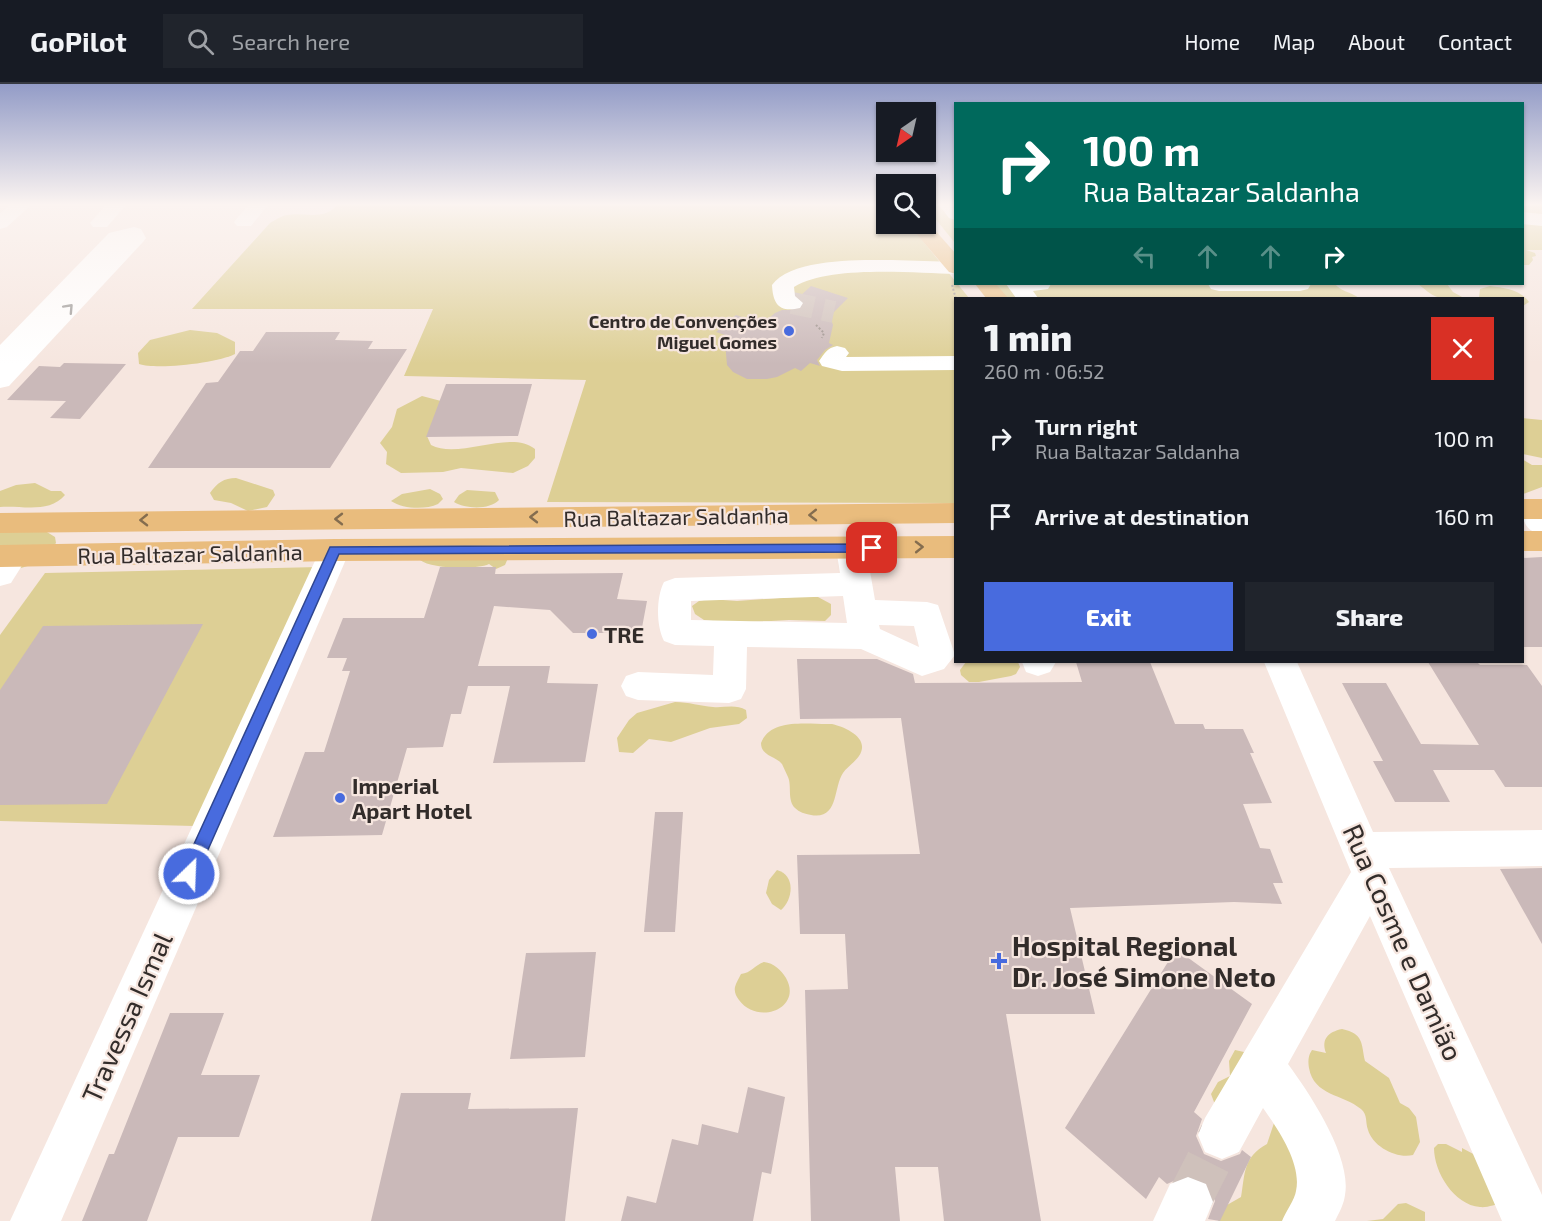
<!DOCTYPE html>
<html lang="en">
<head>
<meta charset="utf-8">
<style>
	:root { --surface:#171b24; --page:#20242c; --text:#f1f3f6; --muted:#9ea1a6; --line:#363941; --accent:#486bde }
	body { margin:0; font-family:"Exo 2",sans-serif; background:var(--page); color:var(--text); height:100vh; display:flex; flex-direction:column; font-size:22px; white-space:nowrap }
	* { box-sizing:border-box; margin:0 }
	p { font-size:20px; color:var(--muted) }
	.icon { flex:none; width:33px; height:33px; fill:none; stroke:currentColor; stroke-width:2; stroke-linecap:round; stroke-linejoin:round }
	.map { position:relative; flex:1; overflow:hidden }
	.sheet { position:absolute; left:954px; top:213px; width:570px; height:366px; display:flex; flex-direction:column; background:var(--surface); border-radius:0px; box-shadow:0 2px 4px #0004 }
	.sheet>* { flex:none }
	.hud { position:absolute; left:954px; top:18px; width:570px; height:183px; border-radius:0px; box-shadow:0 2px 4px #0004; background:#00695c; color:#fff; overflow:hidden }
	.needle { width:39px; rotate:214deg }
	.fabs { position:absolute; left:876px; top:18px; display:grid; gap:12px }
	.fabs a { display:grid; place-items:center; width:60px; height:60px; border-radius:0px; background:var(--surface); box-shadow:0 2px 4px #0004; font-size:30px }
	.pin { position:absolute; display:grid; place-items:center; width:51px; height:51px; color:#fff; margin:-26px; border-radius:12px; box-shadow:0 3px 9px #0006 }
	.me { position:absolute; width:66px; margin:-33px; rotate:24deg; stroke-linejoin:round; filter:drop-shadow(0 0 4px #0008) }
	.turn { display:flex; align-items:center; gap:21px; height:126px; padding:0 30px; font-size:27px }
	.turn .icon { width:78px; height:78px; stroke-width:2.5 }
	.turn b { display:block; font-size:42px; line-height:51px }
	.lanes { display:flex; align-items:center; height:57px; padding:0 30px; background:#0003; justify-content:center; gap:30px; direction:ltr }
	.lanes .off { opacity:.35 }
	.round { display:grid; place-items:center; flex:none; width:63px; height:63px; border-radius:0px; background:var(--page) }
	.overview { display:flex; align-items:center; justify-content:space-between; height:102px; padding:0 30px }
	h1 { font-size:36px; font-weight:800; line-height:45px }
	.button { display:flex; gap:12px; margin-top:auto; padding:12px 30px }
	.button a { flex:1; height:69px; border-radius:0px; background:var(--accent); color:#fff; font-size:24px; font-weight:800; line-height:69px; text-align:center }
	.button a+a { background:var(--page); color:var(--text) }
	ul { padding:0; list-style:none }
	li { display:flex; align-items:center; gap:18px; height:78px; padding:0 30px }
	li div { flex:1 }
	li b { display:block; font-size:22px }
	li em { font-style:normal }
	header { display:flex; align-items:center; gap:36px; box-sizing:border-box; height:84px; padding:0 30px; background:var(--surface); border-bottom:2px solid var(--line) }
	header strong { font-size:28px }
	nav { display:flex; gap:33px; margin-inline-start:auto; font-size:21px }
	.search { width:420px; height:54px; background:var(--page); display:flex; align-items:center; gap:15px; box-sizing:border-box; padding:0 21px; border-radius:0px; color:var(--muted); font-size:22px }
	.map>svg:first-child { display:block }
	.green { fill:#ddcf95 }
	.building { fill:#cab9b9 }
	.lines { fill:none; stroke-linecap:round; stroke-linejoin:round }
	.minor-tunnel-far1 { stroke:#cfc1bb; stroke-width:22; stroke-dasharray:22 10; stroke-linecap:butt }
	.minor-tunnel { stroke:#cfc1bb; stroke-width:45; stroke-dasharray:45 22; stroke-linecap:butt }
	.path { stroke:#9c918c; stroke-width:2; stroke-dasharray:2 2; stroke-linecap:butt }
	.minor { fill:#fff; fill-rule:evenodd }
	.major { fill:#e9bc7d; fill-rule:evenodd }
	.oneway { stroke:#989694 }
	.oneway2 { stroke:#846d4f }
	.route { fill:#486bde; stroke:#2f4690; stroke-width:1.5 }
	.poi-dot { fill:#486bde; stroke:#f6e6df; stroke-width:2 }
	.labels { text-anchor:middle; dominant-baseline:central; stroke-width:4.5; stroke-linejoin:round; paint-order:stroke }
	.far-poi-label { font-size:18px; font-weight:bold; fill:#322c2a; stroke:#f6e6df; text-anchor:end }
	.street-label { font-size:22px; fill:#322c2a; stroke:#f6e6df }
	.poi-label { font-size:22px; font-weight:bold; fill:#322c2a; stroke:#f6e6df; text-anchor:start }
	.near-street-label { font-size:27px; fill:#322c2a; stroke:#f6e6df }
	.near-poi-label { font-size:27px; font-weight:bold; fill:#322c2a; stroke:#f6e6df; text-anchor:start }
</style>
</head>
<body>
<header>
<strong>GoPilot</strong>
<div class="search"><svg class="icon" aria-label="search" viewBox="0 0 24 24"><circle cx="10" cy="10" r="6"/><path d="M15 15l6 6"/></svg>Search here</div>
<nav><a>Home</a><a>Map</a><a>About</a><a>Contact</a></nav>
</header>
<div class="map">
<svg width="1542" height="1137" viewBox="0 0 1542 1137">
	<rect width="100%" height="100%" fill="#f6e6df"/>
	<g class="green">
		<path d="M337 121H886V140H909L969 214H956L955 419 547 418 586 296 404 292 433 225H192L270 139C275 136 281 132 287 131 304 128 325 137 337 121Z"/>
		<polygon points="926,121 955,121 955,159 926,123"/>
		<polygon points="1522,121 1542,121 1542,166 1526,166 1535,169 1536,172 1532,173 1533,176 1529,181 1523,181"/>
		<path d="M990 200H1335C1340 207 1351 208 1359 214H1003Z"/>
		<path d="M1418 200H1447L1453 208 1464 214C1437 215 1438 216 1418 200Z"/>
		<path d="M1490 202C1504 204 1520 205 1529 218L1523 222 1522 214H1479L1480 205Z"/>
		<path d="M190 246 217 249 235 258V270C218 279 157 286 139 280L138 269 150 256Z"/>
		<path d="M422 312 441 317 427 352 431 361C459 376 510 345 535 365V374L528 382 513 389 461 384 443 388 401 389 386 380 387 368 380 359 392 343 397 325Z"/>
		<polygon points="1522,334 1542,336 1542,374 1523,370"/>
		<polygon points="1522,375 1532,381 1542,381 1542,403 1523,410"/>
		<path d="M236 394 273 406 275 411 267 423 248 427 231 419 214 416 210 409C217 399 224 394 236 394Z"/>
		<path d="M35 399 51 407H61L65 411C49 430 21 421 0 423V407L16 401Z"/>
		<path d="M430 405 440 410 443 415 438 420C425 426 403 425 391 417L402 410Z"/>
		<path d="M467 406 495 408 499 416C490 426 465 425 454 418L459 411Z"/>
		<path d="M0 440 42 445 55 453 56 459C41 479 25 487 0 485Z"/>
		<path d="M508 474 505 481 496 485 489 480C476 486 431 485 420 476Z"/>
		<polygon points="319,483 194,742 0,737 0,551 45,489"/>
		<polygon points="808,512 818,513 831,520 831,531 825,537 789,536 731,539 704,536 695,530 692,522 699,517 709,515 737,517"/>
		<polygon points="966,578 1018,578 1020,583 1016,590 1011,592 979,598 969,598 961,591 960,586"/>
		<path d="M675 618C689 618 700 622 713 623 724 624 736 620 746 626L747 634 739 640 710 644 671 658 649 655 633 669 619 668 617 654 629 636 637 629Z"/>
		<path d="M832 640C845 643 871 654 859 672 854 679 847 683 843 689 833 704 839 736 811 731 805 730 799 728 795 724 787 716 792 702 788 693 786 689 784 684 782 680 775 672 761 672 761 659 771 633 810 641 832 640Z"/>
		<path d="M777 786C796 791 793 816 781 826L772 820 766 809 769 796Z"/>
		<path d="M764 878C774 879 781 886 786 894 803 924 758 942 739 916 736 912 734 908 735 903 736 899 739 894 741 890 751 889 755 881 764 878Z"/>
		<path d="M1342 945C1364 950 1361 959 1365 977L1389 994 1400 1019 1409 1024 1416 1033 1420 1058 1413 1071C1397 1075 1373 1063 1368 1046 1365 1038 1368 1031 1361 1025 1343 1010 1314 1012 1309 984 1308 977 1308 972 1312 966L1326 969C1321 955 1328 948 1342 945Z"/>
		<polygon points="1235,966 1244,968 1220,1025 1214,1018 1211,1010 1218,998 1230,992 1229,977"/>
		<path d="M1289 1028 1301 1113 1287 1137H1218L1227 1121 1241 1113C1245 1089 1243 1073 1267 1060L1276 1033Z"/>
		<path d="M1438 1060H1446L1462 1068V1064L1479 1073 1503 1119C1496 1120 1487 1124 1480 1123 1454 1121 1434 1088 1434 1064Z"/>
		<polygon points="1406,1119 1425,1128 1425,1137 1367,1137 1383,1135 1398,1120"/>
	</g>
	<g class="building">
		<polygon points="811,202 848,214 830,232 833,241 829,259 833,261 825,266 817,276 820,282 810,279 801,287 795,284 777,293 767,295 747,295 733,288 727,281 725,258 731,253 716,248 736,231 762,240 775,229 782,226 800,226 805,219 799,213"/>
		<polygon points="266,248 340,248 335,256 373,257 368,265 407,265 330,384 148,384 206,299 218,298 240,267 253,267"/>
		<polygon points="64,279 126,280 80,335 50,334 66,317 7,316 39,282 60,283"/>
		<polygon points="446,300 532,300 518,352 426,353"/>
		<polygon points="1542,473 1542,563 1522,563 1522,474"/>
		<polygon points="440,483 496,483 495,490 623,489 617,515 647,517 641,549 573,549 550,526 494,522 478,582 550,582 547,599 598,600 585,678 493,679 510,602 468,602 461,630 451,630 443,663 407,664 382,751 273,753 305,668 324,668 350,587 342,587 347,574 327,574 343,534 424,534"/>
		<polygon points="203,540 107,720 0,721 0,606 43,542"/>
		<polygon points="797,575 877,575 913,590 915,599 1082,598 1076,578 1150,578 1175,640 1203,640 1205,645 1243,645 1254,669 1250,669 1272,719 1243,720 1260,764 1270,765 1283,799 1273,799 1282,820 1234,818 1070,824 1095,930 1006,930 1041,1137 944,1137 938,1083 895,1083 900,1137 811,1137 805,906 848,905 845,850 800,850 797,771 920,770 901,634 800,635"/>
		<polygon points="1428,578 1477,578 1480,581 1527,581 1542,602 1542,703 1505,703 1494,686 1433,686 1450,718 1395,718 1373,677 1383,677 1342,599 1386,599 1421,660 1479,661"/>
		<polygon points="655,728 683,728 675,848 644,848"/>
		<polygon points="1542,784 1542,860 1500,785"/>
		<polygon points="1176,865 1252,920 1194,1028 1202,1035 1196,1052 1204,1070 1221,1077 1240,1070 1242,1066 1251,1073 1220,1137 1208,1135 1215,1117 1207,1098 1187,1091 1167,1100 1159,1093 1146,1115 1065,1044"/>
		<polygon points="596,868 585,973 510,975 526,869"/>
		<polygon points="170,929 224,929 201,991 260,991 239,1053 178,1053 147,1137 82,1137 109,1070 114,1070"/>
		<polygon points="748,1003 785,1013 771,1090 762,1088 753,1137 621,1137 627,1112 656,1119 672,1055 698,1061 702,1040 738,1049"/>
		<polygon points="401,1009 471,1009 468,1025 578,1024 565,1137 371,1137"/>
	</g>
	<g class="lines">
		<polyline class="minor-tunnel-far1" points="792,219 834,228"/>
		<polyline class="minor-tunnel" points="1188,1118 1222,1051"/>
		<g class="path">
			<polyline points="952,201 956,215"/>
			<polyline points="816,241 824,249 822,254"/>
		</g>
		<g class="minor">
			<polygon points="10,121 31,121 7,143 0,145 0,129"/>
			<polygon points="106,121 126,121 107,143 93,143 90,139"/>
			<polygon points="248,121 268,121 251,142 237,142 234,138"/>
			<polygon points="939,121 956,121 956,136 949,134"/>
			<polygon points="1522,128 1542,130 1542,142 1522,140"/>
			<polygon points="134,143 141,145 146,154 143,158 9,302 0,304 0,261 109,149"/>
			<path d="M892 176 956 178V190C913 189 829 181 794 203L795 212 803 219 800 224C779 229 773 220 772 201 791 174 862 176 892 176Z"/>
			<polygon points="1006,200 1051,200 1048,205 1033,207 1038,214 1016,214"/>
			<polygon points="1208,200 1311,200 1308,205 1300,207 1219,207 1211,205"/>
			<path d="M837 262 845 264 849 269 846 273 956 272V286L842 287 822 282 819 277C825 269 827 264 837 262Z"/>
			<path d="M1529 415 1539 418 1542 422V451C1523 446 1522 435 1522 417Z"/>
			<path d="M851 453 862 457 866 464 875 516 927 518 938 521 955 571 944 585 922 592 861 565 747 563 746 605 741 615 729 619 638 616 626 612 621 602 626 592 638 588 713 591 714 562 675 561 664 557C656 542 656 513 664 498L675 494 840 489 836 464 840 457ZM843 512 847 539 691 536V517ZM879 541 914 542 919 563 880 545Z"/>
			<polygon points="335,455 346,458 350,466 61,1137 10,1137 320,466 324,458"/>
			<polygon points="13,461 24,464 28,472 11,499 0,502 0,468 2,464"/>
			<polygon points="1022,578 1056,578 1050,588 1038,592 1026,588"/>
			<path d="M1264 578H1297L1373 748 1542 746V782L1389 784 1542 1111V1137H1502L1370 832 1288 980C1310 1010 1352 1073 1345 1111 1344 1120 1339 1129 1335 1137H1282C1285 1129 1295 1115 1296 1107 1302 1080 1278 1045 1263 1024L1239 1068 1222 1075 1205 1068 1198 1051 1205 1034 1351 788Z"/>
			<polygon points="1188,1093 1206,1100 1213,1118 1205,1137 1153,1137 1170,1100"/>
		</g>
		<g class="major">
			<polygon points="926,136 956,170 956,190 949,188 908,140 926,140"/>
			<polygon points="975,200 996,200 1008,214 986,214"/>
			<rect x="1522" y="415" width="20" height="20"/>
			<polygon points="956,419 956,439 0,449 0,429"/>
			<rect x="1522" y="447" width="20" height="20"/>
			<polygon points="956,452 956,474 335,477 0,483 0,461 335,455"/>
		</g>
	</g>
	<defs><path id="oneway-chevron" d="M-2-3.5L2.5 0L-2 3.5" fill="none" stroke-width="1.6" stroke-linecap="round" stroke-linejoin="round" transform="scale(1.5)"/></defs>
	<use class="oneway" href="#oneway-chevron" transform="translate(69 224) rotate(-47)"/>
	<g class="oneway2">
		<use href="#oneway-chevron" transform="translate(813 431) rotate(179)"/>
		<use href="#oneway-chevron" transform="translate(534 433) rotate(180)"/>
		<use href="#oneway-chevron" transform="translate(339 435) rotate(180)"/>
		<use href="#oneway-chevron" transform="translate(144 436) rotate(179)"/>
		<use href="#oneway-chevron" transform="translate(919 463) rotate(-1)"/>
	</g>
	<linearGradient id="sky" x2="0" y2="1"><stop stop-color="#939cc7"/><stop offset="0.43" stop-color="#fbf4f1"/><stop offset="1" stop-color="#fbf4f1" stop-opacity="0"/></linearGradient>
	<rect width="1542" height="280" fill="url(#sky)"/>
	<polygon class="route" points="872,460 878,464 872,468 339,470 195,795 189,798 183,795 181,790 183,784 330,463"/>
	<g class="poi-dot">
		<circle cx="789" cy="247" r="6"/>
		<circle cx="592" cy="550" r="6"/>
		<circle cx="340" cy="714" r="6"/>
		<path d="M996 868h6v6h6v6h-6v6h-6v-6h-6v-6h6z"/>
	</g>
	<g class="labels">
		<g class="far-poi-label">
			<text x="777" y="237">Centro de Convenções<tspan x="777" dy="21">Miguel Gomes</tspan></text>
		</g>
		<g class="street-label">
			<text transform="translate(676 432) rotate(-1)">Rua Baltazar Saldanha</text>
			<text transform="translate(190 469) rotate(-1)">Rua Baltazar Saldanha</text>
		</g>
		<g class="poi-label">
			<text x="604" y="550">TRE</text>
			<text x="352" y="701">Imperial<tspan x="352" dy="25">Apart Hotel</tspan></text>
		</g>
		<g class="near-street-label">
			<text transform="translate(1404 858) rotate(66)">Rua Cosme e Damião</text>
			<text transform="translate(126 933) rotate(-66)">Travessa Ismal</text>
		</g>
		<g class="near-poi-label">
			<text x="1012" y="861">Hospital Regional<tspan x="1012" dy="31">Dr. José Simone Neto</tspan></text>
		</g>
	</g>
</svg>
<div class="fabs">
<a><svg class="needle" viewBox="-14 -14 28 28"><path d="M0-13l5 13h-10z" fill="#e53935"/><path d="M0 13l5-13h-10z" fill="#9ea1a6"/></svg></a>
<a><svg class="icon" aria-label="search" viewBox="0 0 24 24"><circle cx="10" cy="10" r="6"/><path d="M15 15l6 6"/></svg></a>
</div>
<div class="pin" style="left:872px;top:464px;background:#d93025"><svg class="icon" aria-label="arrive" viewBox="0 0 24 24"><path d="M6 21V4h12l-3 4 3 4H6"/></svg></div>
<svg class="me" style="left:189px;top:790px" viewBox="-20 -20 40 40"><circle r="17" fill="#486bde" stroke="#fff" stroke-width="3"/><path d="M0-11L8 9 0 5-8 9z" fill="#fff"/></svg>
<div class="hud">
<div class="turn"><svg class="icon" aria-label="right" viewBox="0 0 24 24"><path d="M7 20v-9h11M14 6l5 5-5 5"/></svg><div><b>100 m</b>Rua Baltazar Saldanha</div></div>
<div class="lanes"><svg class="icon off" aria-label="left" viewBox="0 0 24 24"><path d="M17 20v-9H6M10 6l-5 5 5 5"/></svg><svg class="icon off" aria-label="ahead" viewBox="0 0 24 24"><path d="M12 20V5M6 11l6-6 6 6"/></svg><svg class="icon off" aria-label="ahead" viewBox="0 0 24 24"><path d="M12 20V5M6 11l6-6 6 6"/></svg><svg class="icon" aria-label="right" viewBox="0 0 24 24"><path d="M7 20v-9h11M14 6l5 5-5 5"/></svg></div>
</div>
<section class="sheet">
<div class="overview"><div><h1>1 min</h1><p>260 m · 06:52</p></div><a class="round" style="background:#d93025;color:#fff"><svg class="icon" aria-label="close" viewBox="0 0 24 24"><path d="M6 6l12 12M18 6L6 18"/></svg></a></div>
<ul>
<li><svg class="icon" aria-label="right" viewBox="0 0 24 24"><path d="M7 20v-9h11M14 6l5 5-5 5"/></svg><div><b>Turn right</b><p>Rua Baltazar Saldanha</p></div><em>100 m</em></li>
<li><svg class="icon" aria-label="arrive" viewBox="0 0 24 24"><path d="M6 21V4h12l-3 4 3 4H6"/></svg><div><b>Arrive at destination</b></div><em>160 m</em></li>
</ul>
<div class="button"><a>Exit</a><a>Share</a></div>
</section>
</div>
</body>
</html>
